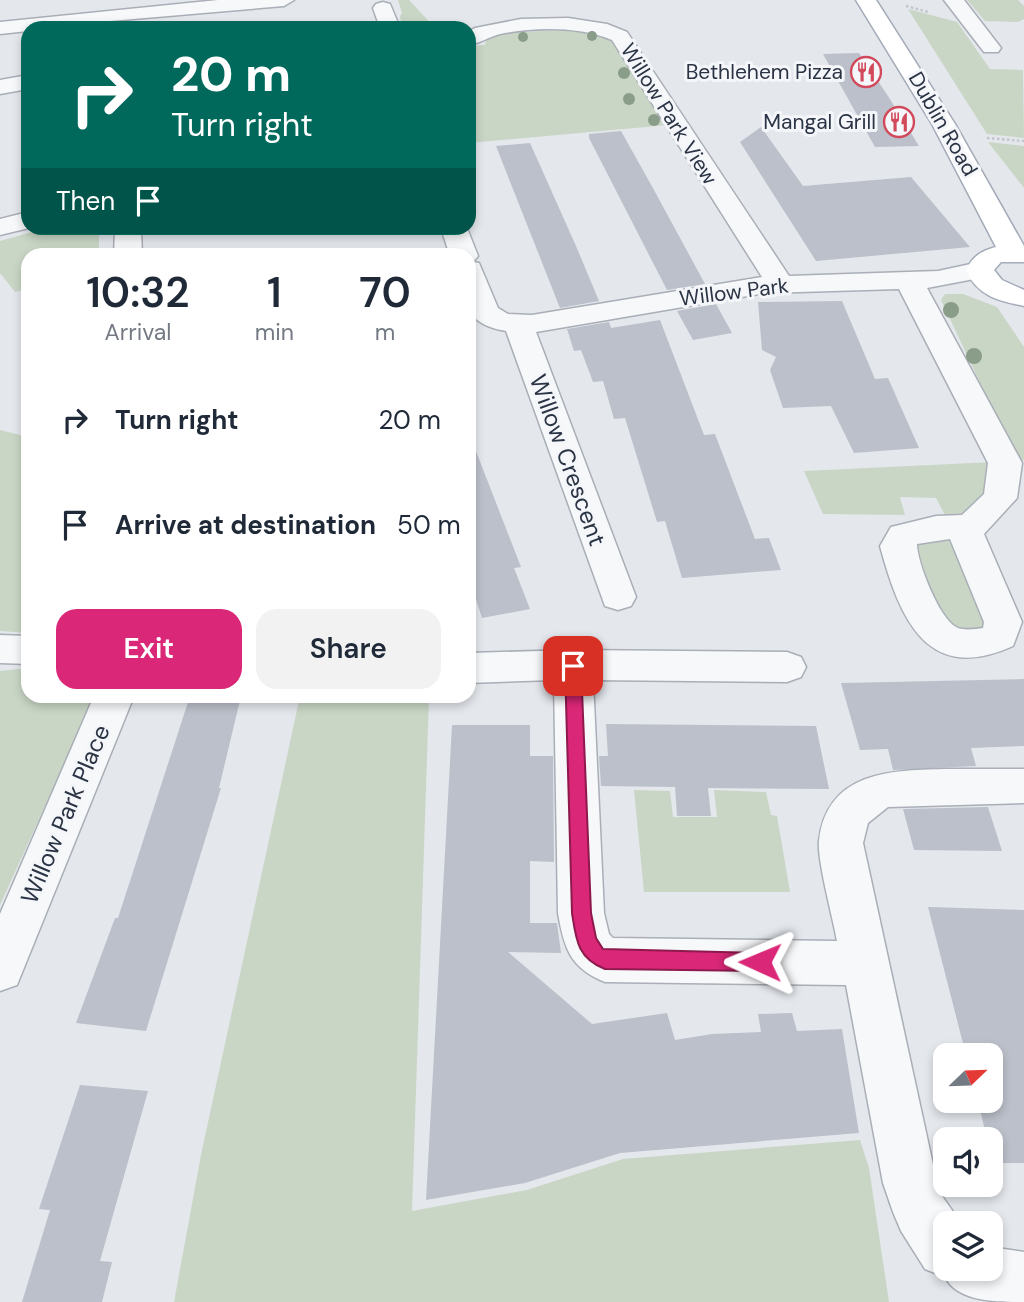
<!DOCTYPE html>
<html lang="en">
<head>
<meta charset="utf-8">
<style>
	:root { --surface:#fff; --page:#f2f2f3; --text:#1f2937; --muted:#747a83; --accent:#db2777 }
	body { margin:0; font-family:"DM Sans",sans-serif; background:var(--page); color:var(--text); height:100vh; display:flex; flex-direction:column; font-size:26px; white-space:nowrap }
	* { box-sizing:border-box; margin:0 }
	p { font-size:23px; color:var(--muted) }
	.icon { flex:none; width:38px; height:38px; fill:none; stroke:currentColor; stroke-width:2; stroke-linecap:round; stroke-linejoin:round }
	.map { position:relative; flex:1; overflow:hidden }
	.panel { position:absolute; left:21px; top:248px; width:455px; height:455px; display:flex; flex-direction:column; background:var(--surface); border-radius:21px; box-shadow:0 4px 10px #0003 }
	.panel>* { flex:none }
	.banner { position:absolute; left:21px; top:21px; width:455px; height:214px; border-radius:21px; box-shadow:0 4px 10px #0003; background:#00695c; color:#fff; overflow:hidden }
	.needle { width:46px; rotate:67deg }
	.buttons { position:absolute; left:933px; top:1043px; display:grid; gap:14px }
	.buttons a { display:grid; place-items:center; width:70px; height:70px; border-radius:14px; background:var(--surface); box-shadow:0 4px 10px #0003; font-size:35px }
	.pin { position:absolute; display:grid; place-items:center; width:60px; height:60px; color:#fff; margin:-30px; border-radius:14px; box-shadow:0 4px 10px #0006 }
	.me { position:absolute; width:77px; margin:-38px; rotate:271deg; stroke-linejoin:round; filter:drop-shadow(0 0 5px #0008) }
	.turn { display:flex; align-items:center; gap:24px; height:147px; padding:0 35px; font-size:32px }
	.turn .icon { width:91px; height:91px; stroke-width:2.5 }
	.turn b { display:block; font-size:49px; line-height:60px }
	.then { display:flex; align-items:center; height:66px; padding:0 35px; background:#0003; gap:14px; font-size:26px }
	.eta { display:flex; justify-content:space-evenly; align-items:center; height:119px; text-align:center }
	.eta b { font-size:42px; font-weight:600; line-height:49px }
	.button { display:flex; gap:14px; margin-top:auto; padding:14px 35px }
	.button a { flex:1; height:80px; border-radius:21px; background:var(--accent); color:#fff; font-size:28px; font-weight:600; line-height:80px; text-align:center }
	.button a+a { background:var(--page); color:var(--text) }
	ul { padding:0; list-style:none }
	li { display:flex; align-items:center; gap:21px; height:105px; padding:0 35px }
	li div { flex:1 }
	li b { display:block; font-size:26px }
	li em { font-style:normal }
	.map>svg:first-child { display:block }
	.green { fill:#c9d6c5 }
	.building { fill:#bbc0ca }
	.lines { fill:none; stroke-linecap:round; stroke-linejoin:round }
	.minor-casing { stroke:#a9aeb7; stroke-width:3 }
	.major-casing { stroke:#a3abb8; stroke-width:3 }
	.path { stroke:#c2c5cb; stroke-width:2.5; stroke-dasharray:2.5 2.5; stroke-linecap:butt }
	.minor { fill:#f7f8fa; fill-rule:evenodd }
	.major { fill:#fff; fill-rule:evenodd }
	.tree { fill:#899d89 }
	.route { fill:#db2777; stroke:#8e194d; stroke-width:2 }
	.labels { text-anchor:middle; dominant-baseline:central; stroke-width:6; stroke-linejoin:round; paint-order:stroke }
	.far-poi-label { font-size:21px; fill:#2b3445; stroke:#f4f6f9; text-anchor:end }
	.far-street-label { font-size:21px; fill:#2b3445; stroke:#f4f6f9 }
	.street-label { font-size:24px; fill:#2b3445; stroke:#f4f6f9 }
</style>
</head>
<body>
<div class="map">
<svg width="1024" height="1302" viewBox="0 0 1024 1302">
	<rect width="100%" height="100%" fill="#e4e7ec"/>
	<g class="green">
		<polygon points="398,0 409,0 435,28 402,28 400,16 402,13"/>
		<polygon points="967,0 1018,0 1024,6 1024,19 1018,22 985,21"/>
		<polygon points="908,9 957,22 990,69 1023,70 1024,138 987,134"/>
		<polygon points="576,29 613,38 668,125 469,143 469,46 485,45 486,40 492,34"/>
		<polygon points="988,142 1024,146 1024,188"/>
		<polygon points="46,228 99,228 99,255 28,256 28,289 15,292 0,273 0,241"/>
		<polygon points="945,294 963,294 997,307 1024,347 1024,460 1017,461 941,300"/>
		<polygon points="0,430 28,437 28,633 0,631"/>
		<path d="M994 462C989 495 983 516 945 515L936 498 900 497 905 515 823 514 804 471Z"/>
		<path d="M941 537 958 546 987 621 979 629C936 634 928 581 916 550L917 540Z"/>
		<polygon points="28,668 28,696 92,697 92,703 0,905 0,671"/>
		<polygon points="300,696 429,697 412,1211 527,1190 623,1159 860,1140 869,1168 889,1302 174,1302 201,1155"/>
		<polygon points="634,790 670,791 673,817 717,817 714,790 766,792 771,815 777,816 790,892 644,892"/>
	</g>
	<g class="building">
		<polygon points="859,53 888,96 919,146 875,147 823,54"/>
		<polygon points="761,127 803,186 911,177 970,247 816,261 740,142"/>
		<polygon points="621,131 654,190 705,284 667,290 589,138 589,134"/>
		<polygon points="530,143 576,246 599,301 560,308 496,146"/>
		<polygon points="842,301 875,379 888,378 919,448 854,453 831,406 783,408 770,370 776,357 762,350 758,302"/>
		<polygon points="716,304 732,333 693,340 677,311"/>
		<polygon points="660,320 704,435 715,434 755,539 769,538 781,570 682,578 665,521 657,522 625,418 614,419 603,381 593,382 581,350 574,351 567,329 609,322 611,328"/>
		<polygon points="469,441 472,441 521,567 514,568 530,609 482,618 469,577"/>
		<polygon points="1024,679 1024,746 971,748 976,766 893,770 888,749 860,750 841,683"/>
		<polygon points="190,696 241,696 219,788 221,788 146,1031 76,1023 115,918 118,918"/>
		<polygon points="606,724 816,726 829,789 708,788 711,816 677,816 675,787 601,786 599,756 608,756"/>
		<polygon points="452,725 530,725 530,756 553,756 554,862 530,861 530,923 557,923 561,953 508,952 592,1024 667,1013 675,1040 712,1034 761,1032 758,1014 792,1013 797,1031 842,1029 859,1133 620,1153 525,1183 426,1200"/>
		<polygon points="988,807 1002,851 914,850 903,809"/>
		<polygon points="928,907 1024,910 1024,1163 993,1163 990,1139 987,1139 978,1101 990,1101 990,1055 966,1055"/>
		<polygon points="80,1085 148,1091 100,1261 112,1262 102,1302 22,1302 50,1210 39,1209"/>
	</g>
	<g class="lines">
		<g class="minor-casing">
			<g id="minor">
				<polygon points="218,0 294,0 284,6 28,28 28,31 0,34 0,22"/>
				<polygon points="944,0 964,0 1001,48 998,52 984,52"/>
				<polygon points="383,2 390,4 400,28 380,28 373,8 376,4"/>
				<path d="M568 18 607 24 627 32 789 276 938 271 980 262 990 264 994 270 990 276 927 288 1022 463 1017 498 984 534 1022 622 1013 646C926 686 899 616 880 546L891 527 936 516 962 515 984 494 988 463 899 289 766 293 536 332 636 597 631 606 618 610 605 606 506 331C493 329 478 324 471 313L469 256H450L441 228H467L478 256 473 262 479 263 498 308 508 314 532 315 762 277 612 40C579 26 534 27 500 34 489 37 480 43 469 45V31L475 28 521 19ZM950 539 984 622 983 628C975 629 963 631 956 627 939 618 917 562 917 544Z"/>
				<polygon points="28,75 28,89 0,94 0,80"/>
				<polygon points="28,212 29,228 0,235 0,219"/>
				<polygon points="115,228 141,228 142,256 114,256"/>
				<polygon points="0,635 28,636 28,664 0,663"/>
				<path d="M573 650 787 652 801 657 806 667 801 677 787 682 593 680 604 913 609 934 613 938 837 941C833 918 817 860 819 841 827 770 894 770 949 769 974 769 999 769 1024 769V803L888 807 868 823 863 843 937 1183 942 1196 961 1223H945V1269H990V1247L1024 1252V1302C996 1302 958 1302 945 1277L925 1269 901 1231 893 1212 883 1183 846 985 605 982C570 968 564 948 558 913L554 680 469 683V653Z"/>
				<polygon points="94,696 134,696 17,985 0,991 0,914"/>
			</g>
		</g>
		<g class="major-casing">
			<path id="major" d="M856 0H876L955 124 1024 246V262H1001L994 270 1002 280 1024 290V306C999 301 977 296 966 270 973 256 981 251 996 247L932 124Z"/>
		</g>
		<g class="path">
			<polyline points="906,6 928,12"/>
			<polyline points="987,138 1024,141"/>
		</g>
		<use href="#minor" class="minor"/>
		<use href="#major" class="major"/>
	</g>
	<g class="tree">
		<circle cx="592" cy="36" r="5"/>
		<circle cx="523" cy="37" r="5"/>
		<circle cx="624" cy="73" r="6"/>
		<circle cx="629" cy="99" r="6"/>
		<circle cx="654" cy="120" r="6"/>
		<circle cx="951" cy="310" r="8"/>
		<circle cx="974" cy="356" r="8"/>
	</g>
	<path class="route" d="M573 659 581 666 591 913 596 938 603 949 760 953 767 955 770 962 767 968 760 971 605 969C577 958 576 939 572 913L565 666Z"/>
	<defs>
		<g id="restaurant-ring" transform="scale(1.575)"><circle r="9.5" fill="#f4f6f9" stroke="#d1495b" stroke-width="1.5"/><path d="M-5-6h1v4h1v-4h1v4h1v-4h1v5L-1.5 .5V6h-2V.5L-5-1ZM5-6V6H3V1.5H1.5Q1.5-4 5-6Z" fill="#d1495b"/></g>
	</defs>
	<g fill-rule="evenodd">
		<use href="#restaurant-ring" x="866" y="72"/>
		<use href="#restaurant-ring" x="899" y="122"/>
	</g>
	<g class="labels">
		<g class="far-poi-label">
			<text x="843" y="72">Bethlehem Pizza</text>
			<text x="876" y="122">Mangal Grill</text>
		</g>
		<g class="far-street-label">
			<text transform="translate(669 114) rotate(58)">Willow Park View</text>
			<text transform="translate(943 124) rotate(60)">Dublin Road</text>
			<text transform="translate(734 292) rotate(-7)">Willow Park</text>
		</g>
		<g class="street-label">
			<text transform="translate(568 460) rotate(70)">Willow Crescent</text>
			<text transform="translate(65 814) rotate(-67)">Willow Park Place</text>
		</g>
	</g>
</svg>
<div class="buttons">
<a><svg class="needle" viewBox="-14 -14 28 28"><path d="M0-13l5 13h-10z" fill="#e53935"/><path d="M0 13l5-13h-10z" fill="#747a83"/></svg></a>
<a><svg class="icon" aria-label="sound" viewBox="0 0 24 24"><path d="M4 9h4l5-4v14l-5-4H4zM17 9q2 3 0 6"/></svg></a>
<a><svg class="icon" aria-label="layers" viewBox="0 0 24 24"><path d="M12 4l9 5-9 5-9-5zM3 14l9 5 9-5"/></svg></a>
</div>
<div class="pin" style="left:573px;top:666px;background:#d93025"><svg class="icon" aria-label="arrive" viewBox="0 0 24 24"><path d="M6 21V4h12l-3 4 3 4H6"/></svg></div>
<svg class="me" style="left:760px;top:962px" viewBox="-20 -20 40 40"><path d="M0-17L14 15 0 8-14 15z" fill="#db2777" stroke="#fff" stroke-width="4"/></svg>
<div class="banner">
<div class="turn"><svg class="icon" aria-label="right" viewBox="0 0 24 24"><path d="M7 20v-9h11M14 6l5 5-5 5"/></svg><div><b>20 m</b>Turn right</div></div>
<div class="then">Then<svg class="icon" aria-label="arrive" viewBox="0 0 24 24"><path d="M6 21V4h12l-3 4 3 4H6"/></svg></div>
</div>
<section class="panel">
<div class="eta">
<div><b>10:32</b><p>Arrival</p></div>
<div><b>1</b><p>min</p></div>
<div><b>70</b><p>m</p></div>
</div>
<ul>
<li><svg class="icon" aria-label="right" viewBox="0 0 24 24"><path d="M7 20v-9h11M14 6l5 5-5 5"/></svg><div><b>Turn right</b></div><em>20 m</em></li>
<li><svg class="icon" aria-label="arrive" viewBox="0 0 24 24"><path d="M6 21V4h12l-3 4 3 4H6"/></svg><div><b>Arrive at destination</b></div><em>50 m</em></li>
</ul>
<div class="button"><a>Exit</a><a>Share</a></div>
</section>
</div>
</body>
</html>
